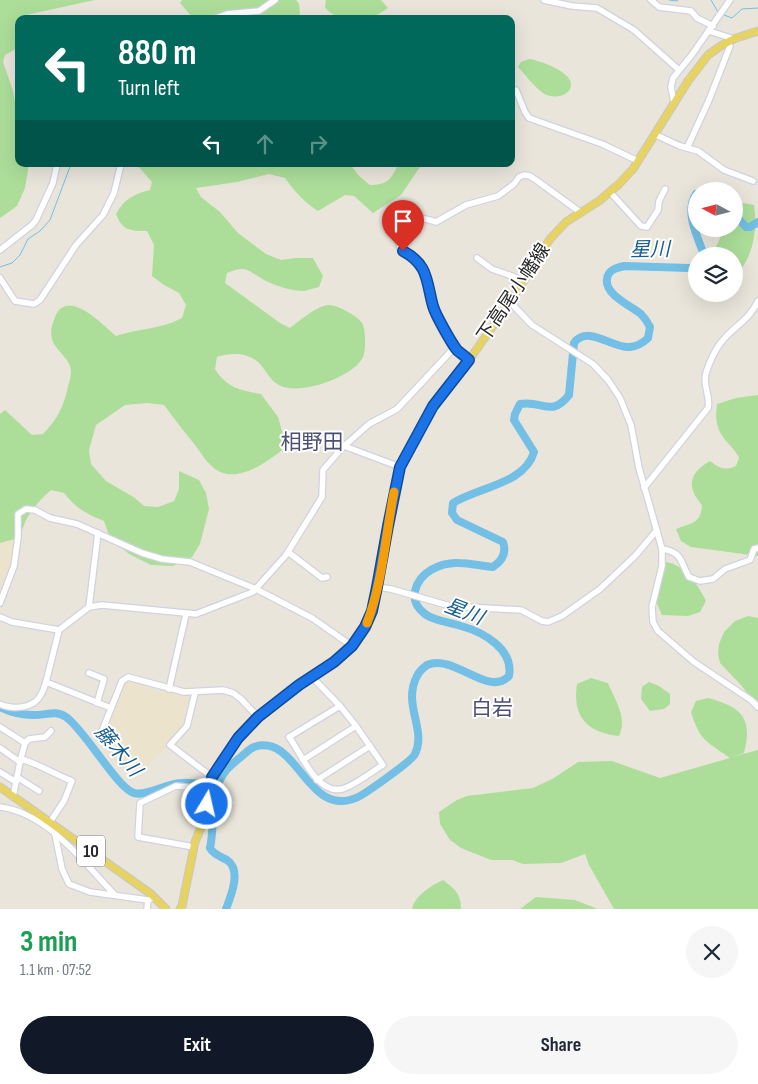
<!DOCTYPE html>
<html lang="en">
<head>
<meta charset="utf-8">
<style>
	:root { --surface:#fff; --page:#f6f6f7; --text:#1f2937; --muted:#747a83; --accent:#111827 }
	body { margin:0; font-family:"Sofia Sans Condensed","Noto Sans JP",sans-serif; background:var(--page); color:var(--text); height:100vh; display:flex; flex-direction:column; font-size:19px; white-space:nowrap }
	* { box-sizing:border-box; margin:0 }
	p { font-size:16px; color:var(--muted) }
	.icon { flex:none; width:28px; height:28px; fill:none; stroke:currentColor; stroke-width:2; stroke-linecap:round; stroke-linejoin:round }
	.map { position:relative; height:909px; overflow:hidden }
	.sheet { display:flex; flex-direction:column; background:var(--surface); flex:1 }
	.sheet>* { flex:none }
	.guide { position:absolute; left:15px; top:15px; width:500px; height:152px; border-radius:10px; box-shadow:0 5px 20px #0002; background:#00695c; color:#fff; overflow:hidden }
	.needle { width:32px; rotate:277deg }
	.tools { position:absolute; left:688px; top:182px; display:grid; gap:10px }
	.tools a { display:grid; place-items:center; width:55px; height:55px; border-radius:50%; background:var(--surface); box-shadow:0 5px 20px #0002; font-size:25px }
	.pin { position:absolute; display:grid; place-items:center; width:42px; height:42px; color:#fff; margin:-51px -21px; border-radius:50% 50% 50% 0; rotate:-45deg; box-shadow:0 0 5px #0007 }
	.pin .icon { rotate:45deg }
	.me { position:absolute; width:55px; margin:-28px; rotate:9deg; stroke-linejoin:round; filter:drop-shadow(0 0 4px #0008) }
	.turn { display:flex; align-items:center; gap:18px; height:105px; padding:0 20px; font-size:22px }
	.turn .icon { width:65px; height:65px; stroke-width:2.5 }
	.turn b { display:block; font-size:35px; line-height:42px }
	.lanes { display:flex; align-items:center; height:48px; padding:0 20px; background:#0003; justify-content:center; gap:25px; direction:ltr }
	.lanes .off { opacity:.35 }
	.round { display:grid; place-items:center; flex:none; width:52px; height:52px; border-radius:26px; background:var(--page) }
	.head { display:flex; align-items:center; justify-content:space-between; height:85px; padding:0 20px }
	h1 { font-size:30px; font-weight:700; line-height:38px; color:#1e9e55 }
	.action { display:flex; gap:10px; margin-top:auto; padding:10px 20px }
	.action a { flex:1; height:58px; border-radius:30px; background:var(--accent); color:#fff; font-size:20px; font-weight:700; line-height:58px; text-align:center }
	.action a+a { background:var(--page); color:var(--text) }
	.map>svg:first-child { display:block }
	.education { fill:#ebe3cb }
	.green { fill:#acde9a }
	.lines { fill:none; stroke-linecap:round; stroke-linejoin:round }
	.stream { stroke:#73bfe6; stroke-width:1 }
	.river { stroke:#73bfe6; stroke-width:8 }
	.minor-casing { stroke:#d0d2e1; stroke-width:8 }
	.major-casing { stroke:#c7c7c7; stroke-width:9 }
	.minor { stroke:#fff; stroke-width:5.5 }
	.major { stroke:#e7d362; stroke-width:7 }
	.route-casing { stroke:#114b97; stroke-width:12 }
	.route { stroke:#1a73e8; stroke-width:9 }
	.slow { stroke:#f59e0b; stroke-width:9 }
	.labels { text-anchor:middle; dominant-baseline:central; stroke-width:4; stroke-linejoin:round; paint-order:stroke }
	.shield { fill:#fff; stroke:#686868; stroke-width:1 }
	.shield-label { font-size:18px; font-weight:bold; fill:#282828 }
	.street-label { font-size:19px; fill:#282828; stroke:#fff }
	.water-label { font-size:20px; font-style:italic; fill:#155c90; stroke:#fff }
	.quarter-label { font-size:21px; fill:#4c5076; stroke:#fff }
</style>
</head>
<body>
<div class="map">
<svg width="758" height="909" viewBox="0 0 758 909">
	<rect width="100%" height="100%" fill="#eae5db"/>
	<g class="education">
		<polygon points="0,526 15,528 13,556 0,611"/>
		<polygon points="132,682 160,691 190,696 182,726 171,742 147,767 140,771 122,769 99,741 121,691 126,683"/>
	</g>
	<g class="green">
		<polygon points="0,0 95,0 26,15 25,19 19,19 19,47 5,55 3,62 13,91 19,125 19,164 29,164 25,188 17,206 0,218"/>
		<path d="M182 0H296C302 5 298 12 301 19H194L180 3Z"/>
		<path d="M326 0H381L388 8C382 12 376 16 369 18 355 22 333 20 325 7Z"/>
		<path d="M529 59C540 60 571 72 571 84 571 98 551 99 543 93 533 86 526 75 518 67L521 62Z"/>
		<path d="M136 164H350L359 176 370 185C387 185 392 179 398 164H422L401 195 373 213 354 196 345 195 318 211C305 203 294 191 285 178L269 174 237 182 196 188 201 197 220 212 238 233 266 254 281 260 296 258H313L323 276 319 287C314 288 309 290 304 291 292 291 276 286 266 281 248 272 248 264 227 273L225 283 280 323 290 328C299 321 318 305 329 305 337 305 358 316 362 323 366 329 366 351 363 357 354 377 301 395 281 386 271 382 267 372 260 364 250 353 231 352 217 357L215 369C227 388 240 390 261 394L278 417 284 438 282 450C266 463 236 484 215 469 207 463 201 453 195 445 184 432 174 418 164 405L147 403 125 405 96 425 89 450 91 464 106 481 135 498 144 506 158 507 174 501 179 489V471L199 480 206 493 209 509 200 544 192 557 173 566 151 565 129 554 110 538 104 521C85 513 77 509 64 493L51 490C42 498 35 505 29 515 24 522 23 531 18 538L0 543V414L5 410 32 435 43 434C57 419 62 410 67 391 68 385 71 378 71 372 71 358 55 351 52 339 50 331 52 325 55 317 67 286 104 326 116 336 139 328 159 330 182 318L186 305 179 293 164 285 152 276 154 245 147 231C131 231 122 231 116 214 124 199 134 194 150 190L152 182Z"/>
		<path d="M743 203 754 205C758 232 753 258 734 278V256H712L724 229H734C734 218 730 206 743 203Z"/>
		<path d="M758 395V556L691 547 681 541 676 529C691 523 701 524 702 505 686 487 689 473 710 461 719 468 725 471 736 466L739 458C736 451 732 448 727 442 716 430 715 419 717 404L736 398Z"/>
		<path d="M665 562C685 564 698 585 706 601L700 612 688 616 662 615 656 601 659 568Z"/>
		<polygon points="748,616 758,618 758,706 740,684 720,663 718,654 719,644 724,632 735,621"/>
		<path d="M591 678 608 683C615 700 628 718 619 736 587 733 572 716 577 684Z"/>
		<polygon points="649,682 659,686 670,694 670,704 664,709 650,711 641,699 642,687"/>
		<path d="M708 698C742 707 753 718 744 753L732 757 758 750V909H614L589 865 585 854 561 863 523 864 512 860H491L461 848 450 840 440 824 439 812 457 800 467 796 533 788 554 778 578 762 612 761 660 778 730 758C708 742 700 742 691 712L696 701Z"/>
		<path d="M443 880C455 889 461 894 461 909H412C414 896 432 885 443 880Z"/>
		<polygon points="536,897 575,900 598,909 520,909"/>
	</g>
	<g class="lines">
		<g class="stream">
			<polyline points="669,0 677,1 678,0"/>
			<polyline points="711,0 718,12"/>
			<polyline points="724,15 732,18 742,9 758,8"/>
			<polyline points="0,267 12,263 20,255 28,239 40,231 50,220 71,164"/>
		</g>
		<g class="river">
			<polyline points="703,191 707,191"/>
			<path d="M696 194C685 211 696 234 703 252V256"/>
			<polyline points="734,214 746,227 750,227 758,222"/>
			<path d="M0 707C10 712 22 715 33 715 44 716 56 709 66 717 84 729 118 789 134 793 147 797 166 783 182 783 193 782 205 785 216 786"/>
			<path d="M226 909C231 896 242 870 227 860 220 856 214 855 210 848 214 831 212 799 218 784 224 770 230 766 242 756 246 753 249 749 254 747 298 732 307 821 358 797 366 793 412 761 415 754 427 729 402 705 417 676 419 672 423 668 427 665 454 653 488 698 509 676 514 649 483 632 461 626 449 622 434 621 425 614 417 608 413 601 415 591 419 572 441 562 459 563 470 563 481 566 493 567 502 561 507 553 503 542L457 520 452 513 453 503C478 487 525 484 534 452L514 420 515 414 520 404C543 400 551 418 569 395L574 343C588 324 613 349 630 347 638 346 643 343 648 338L650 327C648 323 645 318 641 314 631 306 604 294 607 279 608 270 616 268 624 266L689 268 696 266"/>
		</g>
		<g class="minor-casing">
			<g id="minor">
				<polyline points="544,0 572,6 597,8 634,30 679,70"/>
				<polyline points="651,0 659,7 691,11 697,18 713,26"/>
				<polyline points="213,19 227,14 259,11 275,0"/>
				<polyline points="709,31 734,39"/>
				<polyline points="516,90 525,112 529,118 602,144 638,161"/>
				<polyline points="674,103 671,87 673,78 691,56 730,0"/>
				<polyline points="656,135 680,146 698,151 724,170 753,181"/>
				<polyline points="687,148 709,100 730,46 727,42"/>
				<polyline points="610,192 641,226 647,227 658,210 659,201 665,189"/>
				<polyline points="0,250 32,225 36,220 53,183 57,164"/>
				<polyline points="477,258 492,269 523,280"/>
				<polyline points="0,278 15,301 34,304 40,300 76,245 103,215 114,193 121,164"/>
				<polyline points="510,302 532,325 593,364 608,380 620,398 631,425 639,468 662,549 662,566 652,607 653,622 658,631 694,662 751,700 758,707"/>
				<path d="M469 360 456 349 435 311 430 288 423 270 415 259 400 248C397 236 404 222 416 219 422 217 430 220 436 222L466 205 498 196 514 184 519 177 524 175 530 176 536 180 580 212"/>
				<polyline points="344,446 400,467"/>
				<path d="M644 488 708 408C711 396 702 385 706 373 709 363 716 347 724 339 737 324 749 320 758 301"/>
				<path d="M662 549C683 552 680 562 689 577L700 581 713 579 725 569 750 560 754 549 758 548"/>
				<polyline points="288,552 322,578 327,577"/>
				<polyline points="377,587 391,589 450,606 521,610 542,621 548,622 562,616 600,589 635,556 657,530"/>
				<polyline points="0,603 14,566 18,537 18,514 26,509 35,510 50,518 77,524 142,553 162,559 190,562 256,589 312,618 352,646"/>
				<polyline points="89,607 98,533"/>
				<polyline points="0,617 12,622 59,630"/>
				<polyline points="89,673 104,679 97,703"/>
				<polyline points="312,677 340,706"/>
				<polyline points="169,689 186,614"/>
				<polyline points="195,693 187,726 170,745 212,777"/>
				<path d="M0 704C10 709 27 709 36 701 42 696 44 688 46 682"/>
				<path d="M340 706 356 726 383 765C373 771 352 787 342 789 317 795 301 753 289 737Z"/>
				<polyline points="111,708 46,682 59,630 89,607 102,605 196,614 253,592 286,555 322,497 323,470 342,448 369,424 397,409 455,347"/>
				<polyline points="0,727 25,743"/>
				<polyline points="100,736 122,681 128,677 184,692 223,690 233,693 241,699 258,717"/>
				<polyline points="0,748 20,762 13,797"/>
				<path d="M21 759C39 764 54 774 72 781L64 801 50 822"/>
				<polyline points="303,760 356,726"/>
				<polyline points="20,762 25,743 29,739 45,737 51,731"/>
				<polyline points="0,772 16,782"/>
				<polyline points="17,777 39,791"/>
				<polyline points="317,780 370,746"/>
				<path d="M0 807C48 813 83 862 115 895"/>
				<polyline points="55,834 62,869 69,884 90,892 148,900"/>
				<polyline points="194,847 138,837 140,803 176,786 209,789"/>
				<polyline points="147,909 148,900 151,899"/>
			</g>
		</g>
		<g class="major-casing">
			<g id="major">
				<polyline points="0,787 151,894 166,909"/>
				<polyline points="180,909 182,906 195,842 204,820 210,782 237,738 258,717 299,685 334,662 352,646 365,627 372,611 377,587 387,526 400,467 433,406 469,360 510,302 550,239 566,222 599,201 619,184 633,169 688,81 708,55 722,45 736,38 758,31"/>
			</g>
		</g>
		<use href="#minor" class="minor"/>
		<use href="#major" class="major"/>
	</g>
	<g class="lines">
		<g class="route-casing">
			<path id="route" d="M207 804 212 777 238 738 258 717 299 685 334 662 352 646 365 627 372 611 377 587 388 526 400 467 433 406 469 360C465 356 460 353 457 350 452 344 435 314 433 306 426 281 429 265 403 251"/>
		</g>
		<use href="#route" class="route"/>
		<path class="slow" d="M367 623C382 585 386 533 394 492"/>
	</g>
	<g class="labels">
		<rect class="shield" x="77" y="835.5" width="28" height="31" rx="4"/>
		<g class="shield-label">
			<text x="91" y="851">10</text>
		</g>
		<g class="street-label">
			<text transform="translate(514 293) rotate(-56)">下高尾小幡線</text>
		</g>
		<g class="water-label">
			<text transform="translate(650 250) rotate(-1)">星川</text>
			<text transform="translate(464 612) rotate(21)">星川</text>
			<text transform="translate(118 751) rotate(50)">藤木川</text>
		</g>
		<g class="quarter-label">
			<text x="312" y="442">相野田</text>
			<text x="492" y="708">白岩</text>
		</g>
	</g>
</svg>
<div class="tools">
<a><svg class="needle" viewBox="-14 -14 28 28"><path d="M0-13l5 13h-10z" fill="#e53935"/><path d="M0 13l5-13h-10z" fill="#747a83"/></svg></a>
<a><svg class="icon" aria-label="layers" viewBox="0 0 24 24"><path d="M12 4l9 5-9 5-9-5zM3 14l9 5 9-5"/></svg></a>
</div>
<div class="pin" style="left:403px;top:251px;background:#d93025"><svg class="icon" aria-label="arrive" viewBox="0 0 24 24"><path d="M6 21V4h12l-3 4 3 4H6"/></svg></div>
<svg class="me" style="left:207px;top:804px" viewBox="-20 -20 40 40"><circle r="17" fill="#1a73e8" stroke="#fff" stroke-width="3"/><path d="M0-11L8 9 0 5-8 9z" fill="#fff"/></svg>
<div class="guide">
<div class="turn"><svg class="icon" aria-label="left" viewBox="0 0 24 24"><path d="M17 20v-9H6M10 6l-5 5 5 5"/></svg><div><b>880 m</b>Turn left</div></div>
<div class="lanes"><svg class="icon" aria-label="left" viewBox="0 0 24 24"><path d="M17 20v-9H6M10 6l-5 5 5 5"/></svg><svg class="icon off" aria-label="ahead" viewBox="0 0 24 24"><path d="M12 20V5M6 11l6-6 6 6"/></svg><svg class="icon off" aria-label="right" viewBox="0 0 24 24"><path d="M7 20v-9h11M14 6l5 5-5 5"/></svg></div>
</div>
</div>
<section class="sheet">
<div class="head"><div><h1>3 min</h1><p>1.1 km · 07:52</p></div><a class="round"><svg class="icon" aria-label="close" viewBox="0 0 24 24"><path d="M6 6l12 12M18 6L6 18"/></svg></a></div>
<div class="action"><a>Exit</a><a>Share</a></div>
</section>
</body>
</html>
